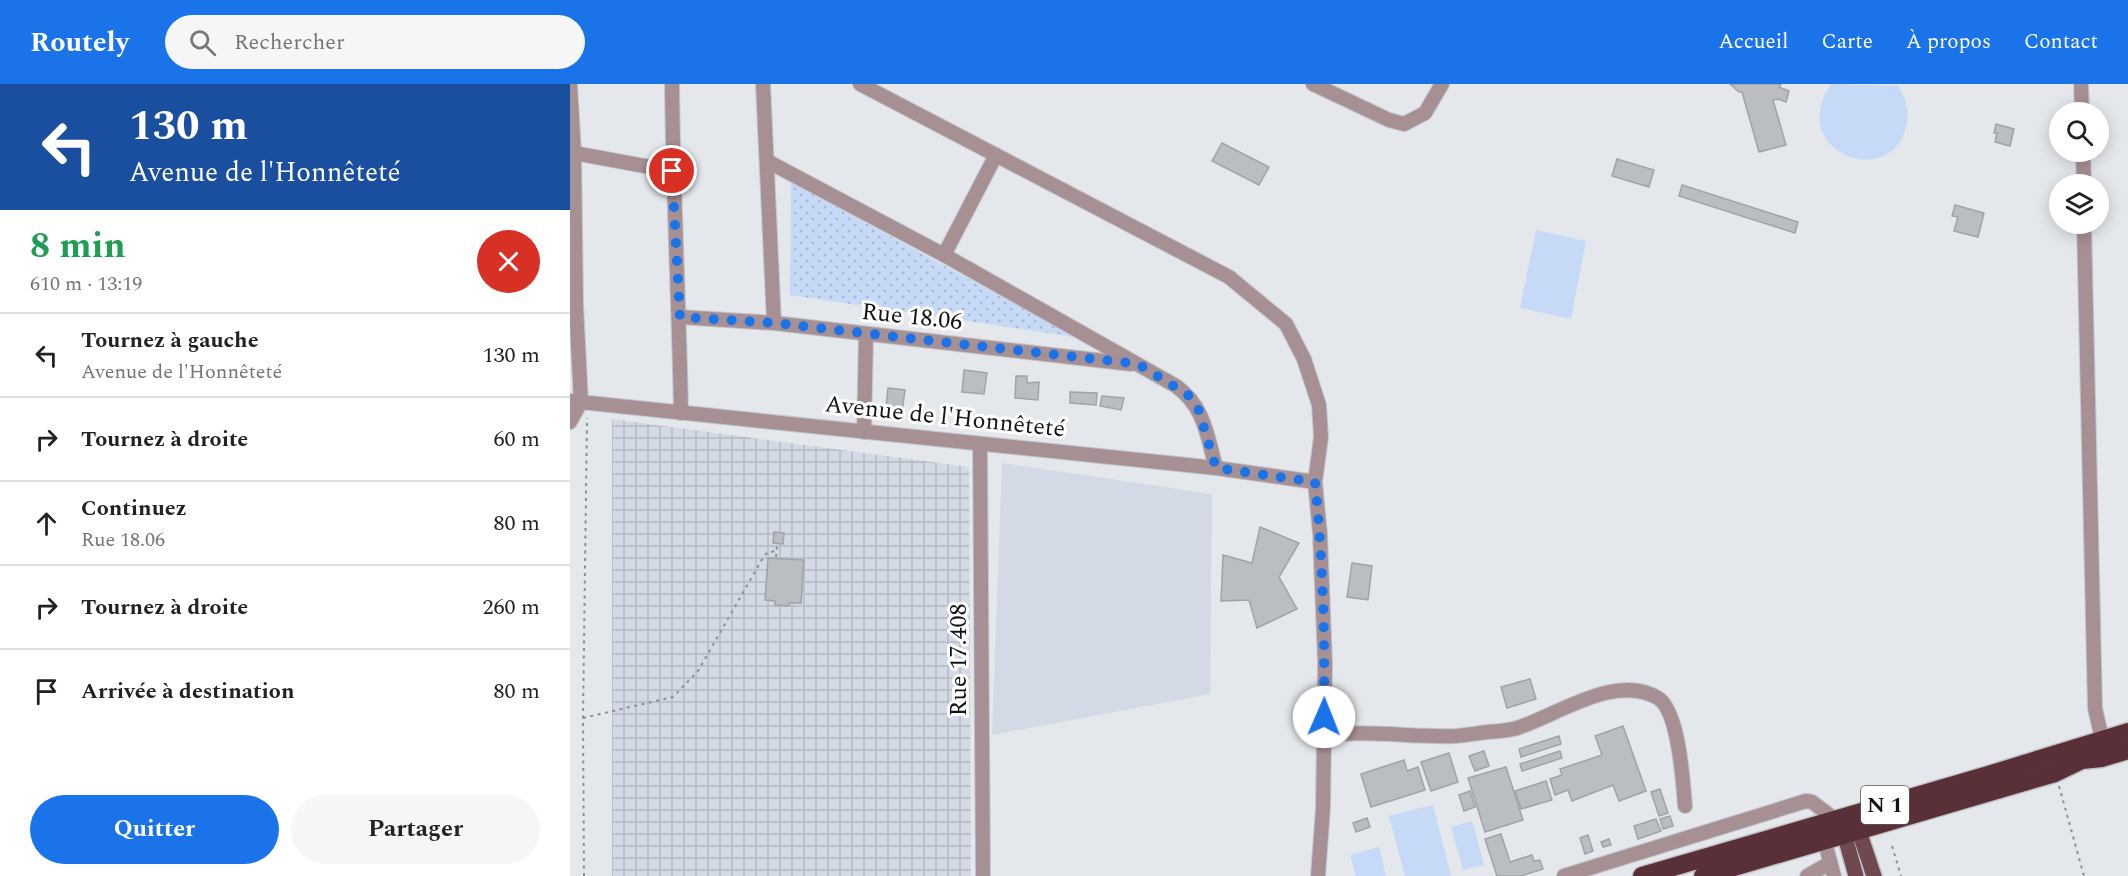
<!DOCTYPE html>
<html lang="fr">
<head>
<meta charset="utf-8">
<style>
	:root { --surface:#fff; --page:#f6f6f6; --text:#222; --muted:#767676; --line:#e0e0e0; --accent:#1a73e8 }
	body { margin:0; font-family:Spectral,serif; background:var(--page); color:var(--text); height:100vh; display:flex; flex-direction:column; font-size:22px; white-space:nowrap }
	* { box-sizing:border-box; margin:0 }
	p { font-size:20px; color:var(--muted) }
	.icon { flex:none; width:33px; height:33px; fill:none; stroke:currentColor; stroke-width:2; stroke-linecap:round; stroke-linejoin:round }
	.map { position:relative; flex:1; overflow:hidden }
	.sheet { display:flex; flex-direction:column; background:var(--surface); width:570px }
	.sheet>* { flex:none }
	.top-card { background:#1a4fa0; color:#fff; overflow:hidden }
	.controls { position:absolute; left:1479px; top:18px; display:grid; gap:12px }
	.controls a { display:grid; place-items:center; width:60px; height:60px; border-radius:50%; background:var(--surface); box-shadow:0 3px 15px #0003; font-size:30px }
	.pin { position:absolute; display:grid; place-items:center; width:51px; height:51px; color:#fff; margin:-26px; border:3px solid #fff; border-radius:50%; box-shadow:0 2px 6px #0007 }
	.me { position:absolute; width:66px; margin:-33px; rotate:1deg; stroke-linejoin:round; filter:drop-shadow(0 0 4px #0008) }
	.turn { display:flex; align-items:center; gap:21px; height:126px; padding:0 30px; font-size:27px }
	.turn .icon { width:78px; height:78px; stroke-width:2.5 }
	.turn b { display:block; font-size:42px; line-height:51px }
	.round { display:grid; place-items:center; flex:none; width:63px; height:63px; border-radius:32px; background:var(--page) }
	.overview { display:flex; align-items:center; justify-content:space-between; height:102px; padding:0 30px }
	h1 { font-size:36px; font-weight:700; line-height:45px; color:#1e9e55 }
	.cta { display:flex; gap:12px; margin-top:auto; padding:12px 30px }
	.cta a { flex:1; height:69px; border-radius:36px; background:var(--accent); color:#fff; font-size:24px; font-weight:700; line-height:69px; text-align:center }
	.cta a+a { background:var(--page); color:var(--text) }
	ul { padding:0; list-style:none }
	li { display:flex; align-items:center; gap:18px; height:84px; padding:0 30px; border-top:2px solid var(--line) }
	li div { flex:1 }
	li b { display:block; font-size:22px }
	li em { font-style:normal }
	header { display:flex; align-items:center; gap:36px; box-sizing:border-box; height:84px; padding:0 30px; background:var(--accent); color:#fff }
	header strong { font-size:28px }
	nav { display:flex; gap:33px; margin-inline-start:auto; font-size:21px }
	.search { width:420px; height:54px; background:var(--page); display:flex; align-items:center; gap:15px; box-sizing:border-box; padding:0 21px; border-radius:33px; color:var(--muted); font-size:22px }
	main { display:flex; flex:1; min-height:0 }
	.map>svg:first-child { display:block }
	.built { fill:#d3dae5 }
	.industrial { fill:url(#industrial-grid) }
	.grass { fill:#c6d9f6 }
	.park { fill:url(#park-dots) }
	.building { fill:#babdc1; stroke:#a0a3a7; stroke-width:1.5 }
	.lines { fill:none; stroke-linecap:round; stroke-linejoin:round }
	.minor-casing { stroke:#c3c5c9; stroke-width:16 }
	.major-casing { stroke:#c3c5c9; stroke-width:18 }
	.highway-casing { stroke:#c3c5c9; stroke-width:21 }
	.path { stroke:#8c8e91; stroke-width:2; stroke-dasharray:3 4.5; stroke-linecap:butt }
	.minor { stroke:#a79093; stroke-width:14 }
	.major { stroke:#6f494f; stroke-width:15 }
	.highway { stroke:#5a3038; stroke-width:18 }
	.route { stroke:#1a73e8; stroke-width:10; stroke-dasharray:0 18 }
	.labels { text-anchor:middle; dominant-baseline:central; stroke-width:6; stroke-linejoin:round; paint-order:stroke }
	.shield { fill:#fff; stroke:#5a5a5b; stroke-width:1.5 }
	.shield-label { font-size:22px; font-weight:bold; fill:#131415 }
	.street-label { font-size:24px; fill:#131415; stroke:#fff }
</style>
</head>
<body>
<header>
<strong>Routely</strong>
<div class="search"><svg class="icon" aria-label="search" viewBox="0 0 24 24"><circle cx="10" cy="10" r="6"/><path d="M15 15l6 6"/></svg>Rechercher</div>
<nav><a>Accueil</a><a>Carte</a><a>À propos</a><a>Contact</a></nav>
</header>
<main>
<section class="sheet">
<div class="top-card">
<div class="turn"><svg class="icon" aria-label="left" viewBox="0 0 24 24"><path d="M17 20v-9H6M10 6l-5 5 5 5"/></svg><div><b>130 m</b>Avenue de l'Honnêteté</div></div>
</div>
<div class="overview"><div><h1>8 min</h1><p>610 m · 13:19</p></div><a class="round" style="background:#d93025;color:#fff"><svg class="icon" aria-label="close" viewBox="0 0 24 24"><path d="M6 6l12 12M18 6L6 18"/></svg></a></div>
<ul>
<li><svg class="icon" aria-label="left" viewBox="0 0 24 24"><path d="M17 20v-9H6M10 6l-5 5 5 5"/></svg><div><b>Tournez à gauche</b><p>Avenue de l'Honnêteté</p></div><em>130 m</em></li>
<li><svg class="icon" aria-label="right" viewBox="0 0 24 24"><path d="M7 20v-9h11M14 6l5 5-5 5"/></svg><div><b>Tournez à droite</b></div><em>60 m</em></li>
<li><svg class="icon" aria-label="ahead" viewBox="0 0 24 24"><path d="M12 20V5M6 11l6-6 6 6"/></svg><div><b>Continuez</b><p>Rue 18.06</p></div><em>80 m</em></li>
<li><svg class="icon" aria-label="right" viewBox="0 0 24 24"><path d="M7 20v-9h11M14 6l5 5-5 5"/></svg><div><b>Tournez à droite</b></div><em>260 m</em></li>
<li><svg class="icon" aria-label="arrive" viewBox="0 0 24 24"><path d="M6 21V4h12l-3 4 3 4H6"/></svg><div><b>Arrivée à destination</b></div><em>80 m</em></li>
</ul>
<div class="cta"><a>Quitter</a><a>Partager</a></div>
</section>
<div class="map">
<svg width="1558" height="792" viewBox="0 0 1558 792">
	<defs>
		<pattern id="industrial-grid" width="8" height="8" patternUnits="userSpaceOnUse" patternTransform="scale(1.5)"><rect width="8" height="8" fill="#d3dae5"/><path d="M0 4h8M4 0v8" fill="none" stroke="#b4bac4"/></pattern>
		<pattern id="park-dots" width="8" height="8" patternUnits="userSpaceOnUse" patternTransform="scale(1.5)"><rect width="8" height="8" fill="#c6d9f6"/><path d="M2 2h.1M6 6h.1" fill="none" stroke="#a9b9d2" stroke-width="1.8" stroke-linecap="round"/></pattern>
	</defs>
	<rect width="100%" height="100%" fill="#e4e7eb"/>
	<polygon class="built" points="432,379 642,410 640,610 422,651"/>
	<polygon class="industrial" points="42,335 399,383 401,792 42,792"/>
	<g class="grass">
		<path d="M1261 0 1328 2C1338 18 1341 32 1334 50 1312 104 1217 65 1261 0Z"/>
		<polygon points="966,146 1016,157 1001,235 950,224"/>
		<polygon points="863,721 881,792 835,792 819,732"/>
		<polygon points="902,737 914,781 893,786 881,743"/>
		<polygon points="809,763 816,792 786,792 780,771"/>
	</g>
	<polygon class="park" points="221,98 505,253 220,211"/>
	<g class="building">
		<polygon points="1160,0 1211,0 1209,3 1219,7 1216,18 1208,15 1203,16 1216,61 1189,68 1172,8 1169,8"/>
		<polygon points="1426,40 1444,45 1440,62 1425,58 1427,49 1424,49"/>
		<polygon points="652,59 699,83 689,101 642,77"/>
		<polygon points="1047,75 1084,86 1079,103 1042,92"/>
		<polygon points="1112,101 1228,138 1225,149 1109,112"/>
		<polygon points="1385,121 1414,129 1408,153 1384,147 1388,133 1382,132"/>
		<polygon points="394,286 417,289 414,310 392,308"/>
		<polygon points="446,292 457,292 457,299 469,298 468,316 445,314"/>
		<polygon points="318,304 335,306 331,335 315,332"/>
		<polygon points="500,308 527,309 526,321 500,319"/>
		<polygon points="532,312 554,314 551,326 530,322"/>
		<polygon points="690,443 729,459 709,493 727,525 687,544 679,516 651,517 653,471 682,479"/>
		<polygon points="204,448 214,449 213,460 203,459"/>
		<polygon points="198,474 234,476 231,519 219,519 219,522 205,521 205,517 195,516"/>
		<polygon points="782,479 802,482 798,516 777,513"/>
		<polygon points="960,595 966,615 937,624 931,603"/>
		<polygon points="1053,642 1076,707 1049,717 1043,701 1002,717 998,706 985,711 980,695 992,691 990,685 1032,671 1025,652"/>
		<polygon points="989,652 991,660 951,673 949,665"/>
		<polygon points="914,667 919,682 905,687 899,672"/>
		<polygon points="990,667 992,674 952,687 950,680"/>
		<polygon points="879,669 888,698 861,707 851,678"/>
		<polygon points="834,676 837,687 848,683 855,706 801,723 791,690"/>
		<polygon points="936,683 953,736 915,748 898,694"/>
		<polygon points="976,697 982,716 951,725 945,707"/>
		<polygon points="1090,705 1098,729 1089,732 1081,708"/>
		<polygon points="900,707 905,723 894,727 889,711"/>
		<polygon points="1100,732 1103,742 1093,745 1090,735"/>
		<polygon points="797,734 800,743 786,748 783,739"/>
		<polygon points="1086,735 1091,747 1068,755 1064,742"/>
		<polygon points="931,750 940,778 962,771 964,777 970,776 973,785 951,792 927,792 915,755"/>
		<polygon points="1018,751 1023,767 1015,770 1010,754"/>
		<polygon points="1039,755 1041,761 1033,763 1031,758"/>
	</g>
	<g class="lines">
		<g class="minor-casing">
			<g id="minor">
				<path d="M102 0C103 110 109 219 111 329"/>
				<polyline points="193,0 204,239"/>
				<polyline points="290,0 659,193 716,240 734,275 749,321 751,353 745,398 750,450 755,579 753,724 748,792"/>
				<polyline points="743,0 819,36 834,40 855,29 872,0"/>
				<polyline points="1511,0 1512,28"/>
				<polyline points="1513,68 1514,100"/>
				<polyline points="4,69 102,87"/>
				<path d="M197 77 374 171 606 302C635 323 637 352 646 384"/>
				<polyline points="1514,140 1525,624 1532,655"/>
				<polyline points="374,171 426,71"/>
				<polyline points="110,233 204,239 561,280"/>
				<polyline points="0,317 646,384 745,398"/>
				<polyline points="0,338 11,318 6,221 4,69 0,0"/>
				<polyline points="294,348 296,251"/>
				<polyline points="410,360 413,792"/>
				<path d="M754 652C798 645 842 654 886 652 897 651 908 649 918 648 928 647 940 647 950 643 989 630 1046 589 1088 614 1109 627 1113 698 1115 722"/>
				<polyline points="1254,755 1264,792"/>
				<polyline points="994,792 1236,717 1242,718 1266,736"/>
				<polyline points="1237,792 1260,779"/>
			</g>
		</g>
		<g class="major-casing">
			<g id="major">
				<polyline points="1285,735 1304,792"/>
				<polyline points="1269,741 1274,749 1286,792"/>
			</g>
		</g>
		<g class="highway-casing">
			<g id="highway">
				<polyline points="1072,792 1415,692 1558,648"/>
				<polyline points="1133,792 1485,689 1512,676 1532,674 1558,666"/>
			</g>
		</g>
		<g class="path">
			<polyline points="206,473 207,461"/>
			<polyline points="13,634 103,613 128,587 194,472 198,468 207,467"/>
			<polyline points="1489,702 1514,792"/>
			<polyline points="1322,762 1331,792"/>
			<polyline points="14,792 13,634 17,334"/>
		</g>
		<use href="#minor" class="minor"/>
		<use href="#major" class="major"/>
		<use href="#highway" class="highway"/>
	</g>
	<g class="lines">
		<path class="route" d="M102 87 110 233 204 239 568 280 618 311 628 324 646 384 745 398C753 476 755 555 754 633"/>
	</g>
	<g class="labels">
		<rect class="shield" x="1291" y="702" width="48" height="38" rx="4.5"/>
		<g class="shield-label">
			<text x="1315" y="721">N 1</text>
		</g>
		<g class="street-label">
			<text transform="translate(342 233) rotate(6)">Rue 18.06</text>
			<text transform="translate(375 333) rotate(6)">Avenue de l'Honnêteté</text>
			<text transform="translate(389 576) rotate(-90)">Rue 17.408</text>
		</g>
	</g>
</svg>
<div class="controls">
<a><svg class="icon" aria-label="search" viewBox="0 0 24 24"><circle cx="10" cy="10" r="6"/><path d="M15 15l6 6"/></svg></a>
<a><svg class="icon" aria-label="layers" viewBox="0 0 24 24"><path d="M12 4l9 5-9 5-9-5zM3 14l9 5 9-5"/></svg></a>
</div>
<div class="pin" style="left:102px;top:87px;background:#d93025"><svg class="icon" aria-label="arrive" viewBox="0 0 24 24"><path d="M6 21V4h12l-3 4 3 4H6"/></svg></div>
<svg class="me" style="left:754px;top:633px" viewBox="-20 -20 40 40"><circle r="19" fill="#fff"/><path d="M0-13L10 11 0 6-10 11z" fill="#1a73e8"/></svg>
</div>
</main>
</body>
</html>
